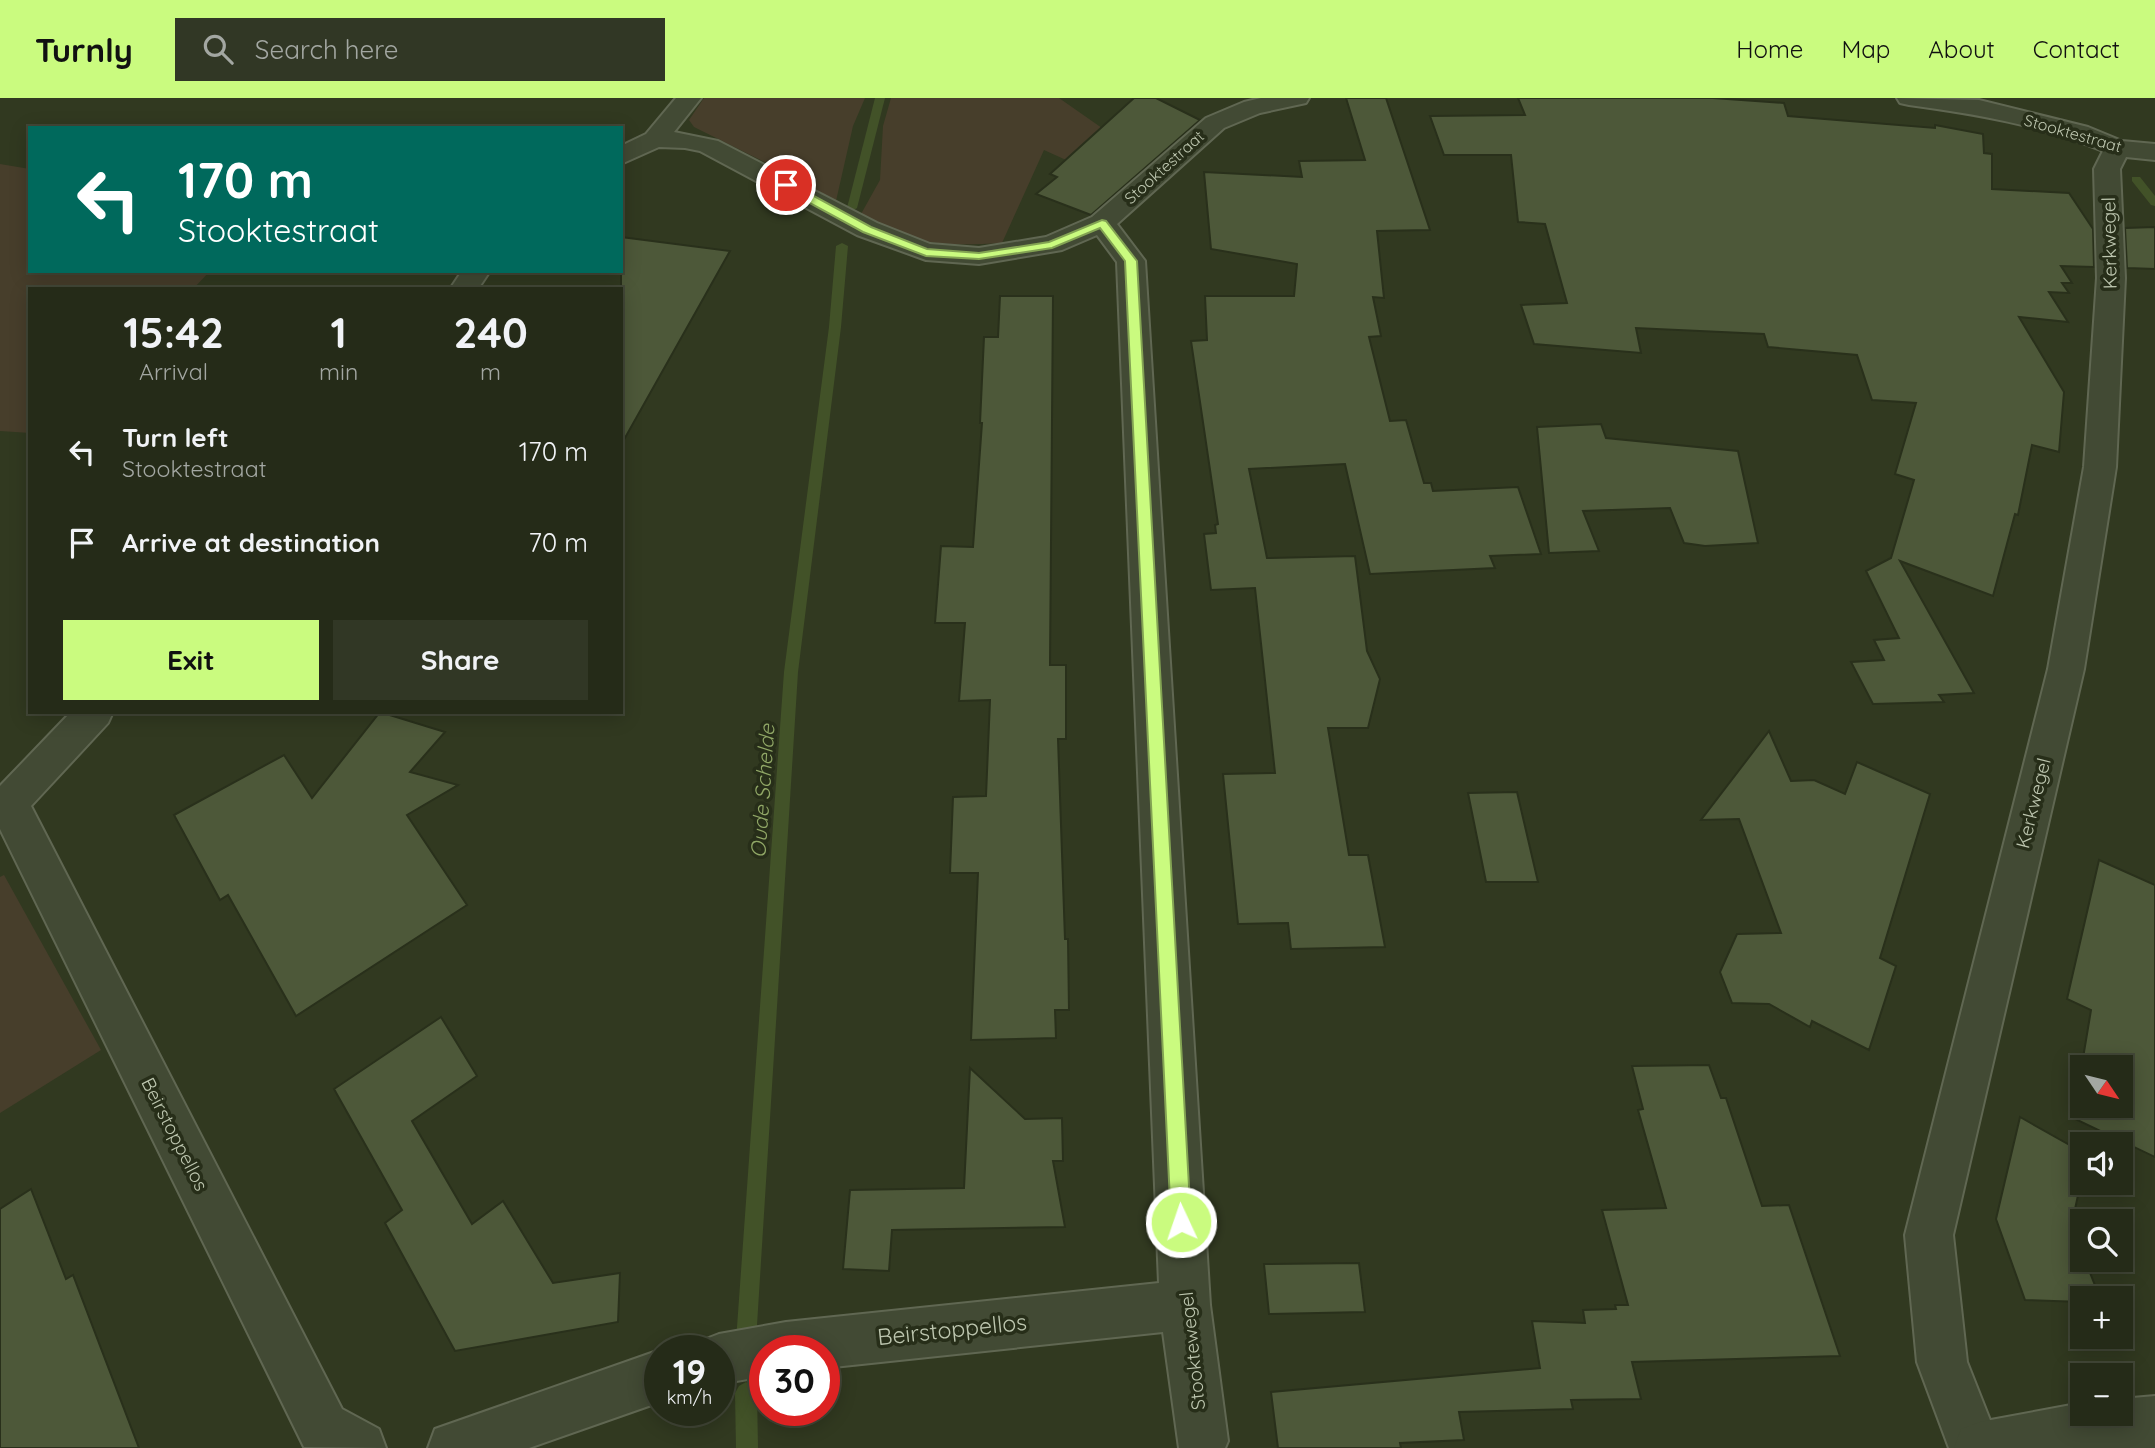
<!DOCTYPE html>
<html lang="en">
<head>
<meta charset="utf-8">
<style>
	:root { --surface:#252b18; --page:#313725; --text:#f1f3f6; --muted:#a3a7a2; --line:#424737; --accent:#cafb7f }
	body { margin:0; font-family:Quicksand,sans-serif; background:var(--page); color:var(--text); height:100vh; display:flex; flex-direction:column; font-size:26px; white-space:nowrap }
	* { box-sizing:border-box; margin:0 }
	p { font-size:23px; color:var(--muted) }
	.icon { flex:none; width:38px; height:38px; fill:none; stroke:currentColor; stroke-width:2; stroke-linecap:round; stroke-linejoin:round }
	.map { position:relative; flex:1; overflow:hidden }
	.panel { position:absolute; left:28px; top:189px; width:595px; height:427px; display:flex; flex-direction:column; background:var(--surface); border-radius:0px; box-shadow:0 4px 18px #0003,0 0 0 2px var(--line) }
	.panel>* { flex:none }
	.hud { position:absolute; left:28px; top:28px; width:595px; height:147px; border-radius:0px; box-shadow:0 4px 18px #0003,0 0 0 2px var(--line); background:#00695c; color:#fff; overflow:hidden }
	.needle { width:46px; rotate:125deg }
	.controls { position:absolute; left:2070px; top:957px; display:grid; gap:14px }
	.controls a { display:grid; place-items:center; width:63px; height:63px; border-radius:0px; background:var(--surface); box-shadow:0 4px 18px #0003,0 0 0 2px var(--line); font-size:35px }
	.speed { position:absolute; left:644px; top:1237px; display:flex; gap:14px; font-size:35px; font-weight:700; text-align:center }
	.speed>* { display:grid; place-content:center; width:91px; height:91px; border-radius:50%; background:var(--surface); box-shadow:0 4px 18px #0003,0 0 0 2px var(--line); line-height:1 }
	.speed small { font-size:18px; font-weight:400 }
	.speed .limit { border:10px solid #d22; background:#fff; color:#111 }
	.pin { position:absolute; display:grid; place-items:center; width:60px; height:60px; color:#fff; margin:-30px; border:4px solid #fff; border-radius:50%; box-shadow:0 2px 7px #0007 }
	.me { position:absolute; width:77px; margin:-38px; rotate:357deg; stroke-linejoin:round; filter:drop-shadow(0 0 5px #0008) }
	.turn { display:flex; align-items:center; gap:24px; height:147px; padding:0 35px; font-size:32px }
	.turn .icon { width:91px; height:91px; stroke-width:2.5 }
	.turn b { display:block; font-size:49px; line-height:60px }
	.eta { display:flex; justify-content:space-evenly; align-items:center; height:119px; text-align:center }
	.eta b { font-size:42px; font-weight:700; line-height:49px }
	.action { display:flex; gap:14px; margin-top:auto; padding:14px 35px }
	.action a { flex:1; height:80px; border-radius:0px; background:var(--accent); color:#111; font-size:28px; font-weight:700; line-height:80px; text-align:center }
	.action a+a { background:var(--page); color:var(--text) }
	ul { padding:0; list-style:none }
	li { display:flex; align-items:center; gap:21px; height:91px; padding:0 35px }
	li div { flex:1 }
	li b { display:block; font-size:26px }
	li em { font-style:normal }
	header { display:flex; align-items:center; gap:42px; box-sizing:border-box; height:98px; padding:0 35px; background:var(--accent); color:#111 }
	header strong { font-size:33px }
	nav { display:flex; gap:38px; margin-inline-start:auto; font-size:24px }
	.search { width:490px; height:63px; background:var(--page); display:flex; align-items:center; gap:18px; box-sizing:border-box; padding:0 24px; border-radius:0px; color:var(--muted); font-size:26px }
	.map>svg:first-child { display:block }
	.green { fill:#473e2b }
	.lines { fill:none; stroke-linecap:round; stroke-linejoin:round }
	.stream { fill:#425228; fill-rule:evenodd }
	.building { fill:#4d5839; stroke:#29301b; stroke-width:2; fill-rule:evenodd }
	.minor-casing { stroke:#606752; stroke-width:4 }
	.tertiary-casing { stroke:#606752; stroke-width:4 }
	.minor { fill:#424a34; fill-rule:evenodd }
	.tertiary { fill:#424a34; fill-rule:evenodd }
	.route { fill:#cafb7f; stroke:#83a353; stroke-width:2 }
	.labels { text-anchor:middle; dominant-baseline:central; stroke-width:7; stroke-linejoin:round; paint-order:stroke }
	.far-street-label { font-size:16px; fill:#bdc6af; stroke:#272e19 }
	.street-label { font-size:19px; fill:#bdc6af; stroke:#272e19 }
	.water-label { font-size:21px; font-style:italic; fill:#90a766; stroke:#272e19 }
	.near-street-label { font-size:23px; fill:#bdc6af; stroke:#272e19 }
</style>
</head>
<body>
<header>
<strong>Turnly</strong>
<div class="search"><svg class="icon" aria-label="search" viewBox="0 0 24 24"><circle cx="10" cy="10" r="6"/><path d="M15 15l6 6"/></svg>Search here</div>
<nav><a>Home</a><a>Map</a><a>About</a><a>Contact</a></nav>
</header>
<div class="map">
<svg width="2155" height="1350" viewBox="0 0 2155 1350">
	<rect width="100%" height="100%" fill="#313920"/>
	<g class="green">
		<polygon points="704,0 865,0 853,28 836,103 789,76 694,29 689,22"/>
		<path d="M891 0H1059L1122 44 1086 71 1044 52 1002 145C941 148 915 148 861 116L880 82 883 28Z"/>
		<polygon points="0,66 30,71 30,173 210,173 193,191 30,191 30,335 0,333"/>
		<polygon points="4,777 101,952 0,1015 0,779"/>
	</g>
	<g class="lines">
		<g class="stream">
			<polygon points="875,0 885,0 857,110 852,113 847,110"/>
			<polygon points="2132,79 2140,79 2155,98 2155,108 2151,107 2132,83"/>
			<polygon points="842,145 848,148 841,229 798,574 756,1243 753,1250 746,1253 739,1250 736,1243 784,574 829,229 836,148"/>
			<polygon points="746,1284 753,1288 757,1295 758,1350 736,1350 735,1295 739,1288"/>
		</g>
	</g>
	<g class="building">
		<polygon points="1134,0 1156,0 1200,22 1091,117 1036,96 1057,79 1050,76"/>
		<polygon points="1346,0 1386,0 1430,132 1377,133 1384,200 1373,199 1381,238 1369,239 1390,323 1406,322 1424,385 1431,385 1433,393 1518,389 1541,456 1490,458 1495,470 1370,476 1345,366 1249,371 1267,460 1355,458 1367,553 1380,581 1368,630 1328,630 1349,757 1368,757 1385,849 1291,851 1288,825 1238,826 1223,676 1275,675 1255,490 1211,492 1204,436 1216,435 1215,427 1218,426 1191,243 1207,242 1205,198 1294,198 1297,166 1211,151 1204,74 1302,79 1299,63 1365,62"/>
		<polygon points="1518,0 1713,0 1784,5 1788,18 1935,30 1935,27 1983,36 1984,55 1992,56 1992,91 2069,95 2093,131 2094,169 2061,168 2072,185 2062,185 2069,195 2049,194 2068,224 2019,219 2064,294 2059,354 2032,347 2018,417 2015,416 1993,498 1900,463 1974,595 1939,597 1944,604 1873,606 1851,564 1884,562 1874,542 1899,540 1866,473 1891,460 1914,382 1895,376 1916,305 1872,302 1857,257 1768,249 1764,236 1636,230 1641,255 1534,246 1521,207 1567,205 1545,126 1518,124 1511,57 1444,57 1430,18 1525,17"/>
		<polygon points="2155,129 2155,171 2127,170 2125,130"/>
		<polygon points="621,139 730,153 621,347"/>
		<polygon points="1000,198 1053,198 1050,567 1066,567 1066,641 1058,641 1065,841 1068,841 1069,912 1055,912 1056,940 971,942 978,775 950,775 953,699 986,698 990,602 959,603 965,525 935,525 941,448 973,449 982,325 980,325 984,239 998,239"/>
		<polygon points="1601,326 1606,340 1738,353 1758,445 1705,448 1684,445 1670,410 1583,413 1599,453 1549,455 1537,329"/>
		<polygon points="380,614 445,634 410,674 458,687 407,717 467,807 296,918 228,797 220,802 174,717 284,657 312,700"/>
		<polygon points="1769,633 1791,683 1814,682 1845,696 1857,664 1930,696 1880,860 1896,868 1869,952 1812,923 1810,929 1769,906 1732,905 1720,874 1737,836 1781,835 1739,721 1701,722"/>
		<polygon points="1517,694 1538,784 1486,784 1468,695"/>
		<path d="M2099 762 2155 787V1059L2073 1020 2091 912 2067 901ZM2082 970H2121V1008H2082Z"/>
		<polygon points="441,919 477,978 412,1023 472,1126 503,1103 553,1185 620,1175 618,1224 455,1253 385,1125 402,1112 334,991"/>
		<polygon points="1709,967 1721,1000 1726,1000 1762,1108 1789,1107 1840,1258 1632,1264 1641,1301 1571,1302 1573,1311 1459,1314 1464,1342 1400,1345 1401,1350 1278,1350 1271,1294 1540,1270 1532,1223 1585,1225 1583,1212 1616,1211 1615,1207 1628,1207 1602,1112 1666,1110 1638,1012 1643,1011 1632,968"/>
		<polygon points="970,970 1025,1021 1062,1020 1063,1063 1053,1063 1065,1129 892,1132 889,1173 843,1171 850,1092 964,1090"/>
		<polygon points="2020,1019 2082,1054 2082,1079 2072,1125 2082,1154 2082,1162 2085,1162 2100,1200 2082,1200 2082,1204 2025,1202 1996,1121"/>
		<polygon points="31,1091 66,1181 73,1177 139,1350 0,1350 0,1111"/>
		<polygon points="1359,1165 1365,1214 1269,1216 1264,1166"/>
	</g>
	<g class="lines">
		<g class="minor-casing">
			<g id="minor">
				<polygon points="676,0 701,0 674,34 718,43 877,125 930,146 979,150 1046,139 1092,119 1206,20 1244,4 1261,0 1309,0 1306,5 1260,15 1224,30 1117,126 1145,163 1210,1207 1228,1343 1225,1350 1179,1350 1163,1234 824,1270 824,1253 765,1253 765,1278 719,1286 719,1253 697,1253 701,1243 719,1236 786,1224 1159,1185 1117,164 1097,137 1062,152 979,166 926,162 857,137 700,53 685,50 659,49 621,66 621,48 646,36"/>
				<path d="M1897 0 1979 2 2088 29 2122 43 2155 46V62L2126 59 2120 71 2125 180 2116 369 2084 571 1953 1137 1967 1264 2001 1350H1949L1917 1264 1905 1137 2048 571 2084 369 2097 180 2094 71 2103 53C2041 27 1975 16 1909 7L1900 5Z"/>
				<polygon points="462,173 490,173 478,191 450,191"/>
				<polygon points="71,614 113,614 108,625 31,708 342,1311 379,1331 386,1350 304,1349 0,731 0,688"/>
				<polygon points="660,1252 660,1304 529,1350 428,1350 435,1331"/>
			</g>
		</g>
		<g class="tertiary-casing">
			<polygon id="tertiary" points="2155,1298 2155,1350 1954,1350 1961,1331 1980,1324 2082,1305 2082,1316 2121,1316 2121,1301"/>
		</g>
		<use href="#minor" class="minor"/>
		<use href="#tertiary" class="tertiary"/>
	</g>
	<polygon class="route" points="782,85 790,85 871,129 927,151 979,155 1049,144 1102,122 1106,123 1137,163 1191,1124 1188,1131 1181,1134 1174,1131 1171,1124 1125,163 1100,130 1052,150 979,161 926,158 863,134 782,90"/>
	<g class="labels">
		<g class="far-street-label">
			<text transform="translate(2073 35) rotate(16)">Stooktestraat</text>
			<text transform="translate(1164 69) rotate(-42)">Stooktestraat</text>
		</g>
		<g class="street-label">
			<text transform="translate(2109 145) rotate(-91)">Kerkwegel</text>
			<text transform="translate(2033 705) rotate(-76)">Kerkwegel</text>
			<text transform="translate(175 1036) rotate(63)">Beirstoppellos</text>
			<text transform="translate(1192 1253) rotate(-96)">Stooktewegel</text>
		</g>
		<g class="water-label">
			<text transform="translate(762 693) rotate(-86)">Oude Schelde</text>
		</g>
		<g class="near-street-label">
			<text transform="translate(952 1231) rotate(-6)">Beirstoppellos</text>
		</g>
	</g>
</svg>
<div class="controls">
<a><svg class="needle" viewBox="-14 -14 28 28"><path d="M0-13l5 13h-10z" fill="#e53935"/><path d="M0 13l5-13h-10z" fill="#a3a7a2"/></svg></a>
<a><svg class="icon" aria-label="sound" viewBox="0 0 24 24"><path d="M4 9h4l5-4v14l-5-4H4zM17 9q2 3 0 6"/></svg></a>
<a><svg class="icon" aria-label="search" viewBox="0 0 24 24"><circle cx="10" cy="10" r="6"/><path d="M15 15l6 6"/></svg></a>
<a>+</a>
<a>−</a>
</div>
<div class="speed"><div>19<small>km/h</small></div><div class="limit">30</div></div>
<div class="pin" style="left:786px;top:87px;background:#d93025"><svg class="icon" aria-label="arrive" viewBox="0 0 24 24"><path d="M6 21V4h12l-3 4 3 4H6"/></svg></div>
<svg class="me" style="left:1181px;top:1124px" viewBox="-20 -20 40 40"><circle r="17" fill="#cafb7f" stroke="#fff" stroke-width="3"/><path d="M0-11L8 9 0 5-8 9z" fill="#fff"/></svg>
<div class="hud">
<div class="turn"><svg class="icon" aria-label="left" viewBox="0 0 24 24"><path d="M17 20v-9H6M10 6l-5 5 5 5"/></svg><div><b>170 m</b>Stooktestraat</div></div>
</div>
<section class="panel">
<div class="eta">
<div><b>15:42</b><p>Arrival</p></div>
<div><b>1</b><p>min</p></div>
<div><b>240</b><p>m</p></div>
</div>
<ul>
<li><svg class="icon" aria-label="left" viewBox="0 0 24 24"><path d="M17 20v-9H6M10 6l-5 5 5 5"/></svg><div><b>Turn left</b><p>Stooktestraat</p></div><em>170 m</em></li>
<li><svg class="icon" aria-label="arrive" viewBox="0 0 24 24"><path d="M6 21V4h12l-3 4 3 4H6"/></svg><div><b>Arrive at destination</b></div><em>70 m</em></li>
</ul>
<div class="action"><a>Exit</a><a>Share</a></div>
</section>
</div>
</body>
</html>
